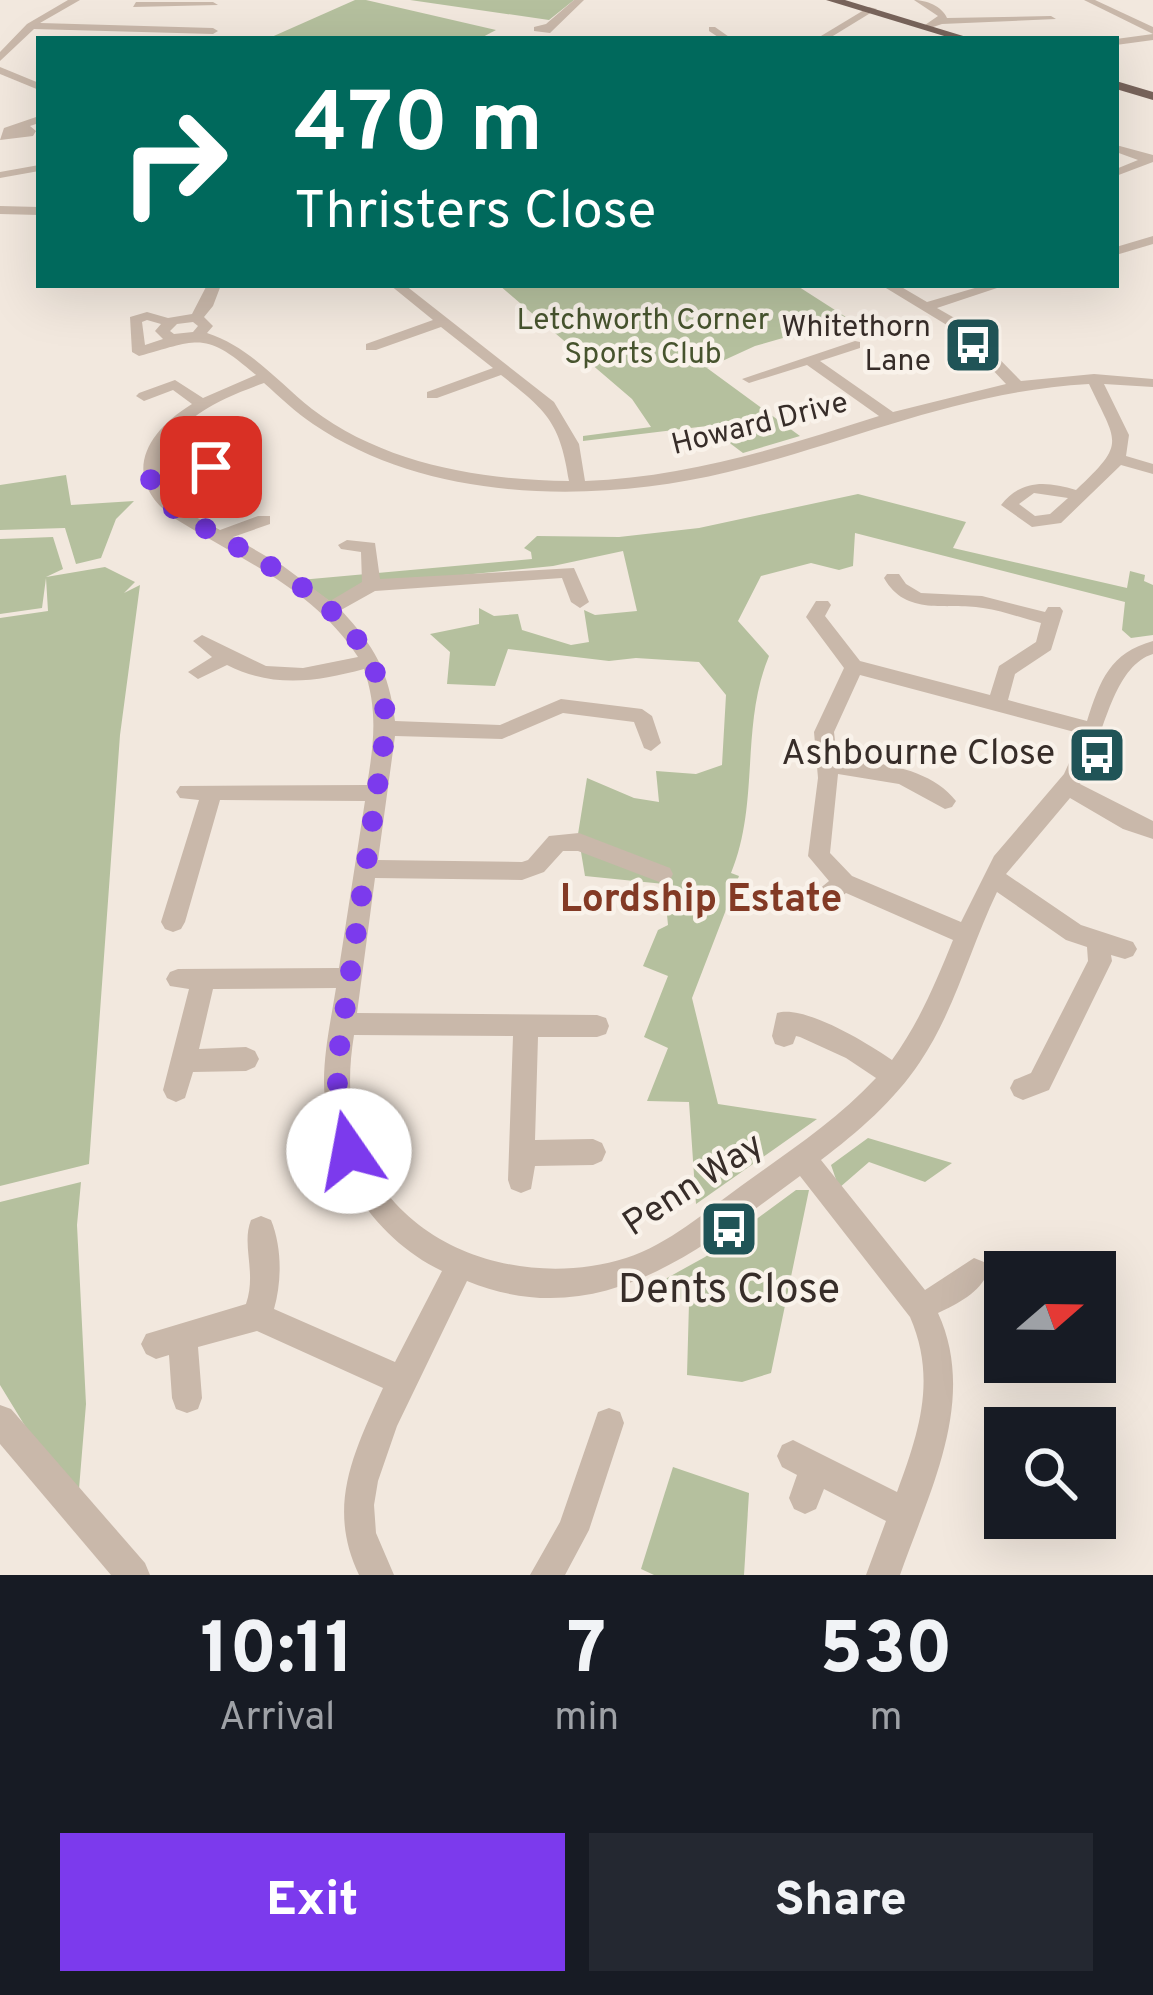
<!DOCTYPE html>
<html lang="en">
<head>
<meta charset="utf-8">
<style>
	:root { --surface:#171b24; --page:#242831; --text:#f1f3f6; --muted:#9ea1a6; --accent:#7c3aed }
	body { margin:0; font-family:Overpass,sans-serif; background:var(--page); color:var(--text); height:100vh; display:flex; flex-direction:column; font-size:45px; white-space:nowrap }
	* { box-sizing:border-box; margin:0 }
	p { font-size:39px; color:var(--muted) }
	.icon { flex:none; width:66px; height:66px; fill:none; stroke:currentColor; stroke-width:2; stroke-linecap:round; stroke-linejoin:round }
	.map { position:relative; height:1575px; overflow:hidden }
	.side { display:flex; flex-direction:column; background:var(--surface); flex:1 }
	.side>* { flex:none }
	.banner { position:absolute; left:36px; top:36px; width:1083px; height:252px; border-radius:0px; box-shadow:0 12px 48px #0002; background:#00695c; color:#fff; overflow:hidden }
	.needle { width:78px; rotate:70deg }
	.tools { position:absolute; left:984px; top:1251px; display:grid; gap:24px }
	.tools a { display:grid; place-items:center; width:132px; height:132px; border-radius:0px; background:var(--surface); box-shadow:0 12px 48px #0002; font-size:60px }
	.pin { position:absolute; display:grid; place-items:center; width:102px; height:102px; color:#fff; margin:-51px; border-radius:24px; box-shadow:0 6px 18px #0006 }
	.me { position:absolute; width:132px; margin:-66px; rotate:348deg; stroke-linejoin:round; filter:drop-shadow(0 0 9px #0008) }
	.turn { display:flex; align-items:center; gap:42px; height:252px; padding:0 60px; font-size:54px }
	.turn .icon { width:156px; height:156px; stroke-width:2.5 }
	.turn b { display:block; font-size:84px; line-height:102px }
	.eta { display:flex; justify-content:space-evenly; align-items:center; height:204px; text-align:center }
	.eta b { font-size:72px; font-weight:800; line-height:84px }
	.cta { display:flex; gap:24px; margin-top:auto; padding:24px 60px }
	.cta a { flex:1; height:138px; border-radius:0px; background:var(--accent); color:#fff; font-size:48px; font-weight:800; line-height:138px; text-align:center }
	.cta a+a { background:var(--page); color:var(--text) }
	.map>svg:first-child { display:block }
	.green { fill:#b5c09e }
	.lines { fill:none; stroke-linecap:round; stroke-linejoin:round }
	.minor { fill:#c9b8aa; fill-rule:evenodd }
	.major { fill:#78645b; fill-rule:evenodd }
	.route { stroke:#7c3aed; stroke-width:21; stroke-dasharray:0 37.8 }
	.labels { text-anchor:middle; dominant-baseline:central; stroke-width:9; stroke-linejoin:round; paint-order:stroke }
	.far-park-label { font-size:30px; fill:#47542e; stroke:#f9f2ea }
	.far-poi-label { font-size:30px; fill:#372d29; stroke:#f9f2ea; text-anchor:end }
	.far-street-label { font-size:30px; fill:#372d29; stroke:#f9f2ea }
	.poi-label { font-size:36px; fill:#372d29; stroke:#f9f2ea; text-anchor:end }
	.street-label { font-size:36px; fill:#372d29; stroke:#f9f2ea }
	.neighbourhood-label { font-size:39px; font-weight:bold; fill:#833a25; stroke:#f9f2ea }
	.near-poi-label { font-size:42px; fill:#372d29; stroke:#f9f2ea }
</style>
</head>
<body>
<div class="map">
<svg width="1153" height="1575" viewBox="0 0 1153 1575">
	<rect width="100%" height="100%" fill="#f2e8de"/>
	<g class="green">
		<polygon points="355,0 366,0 496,30 479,39 267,39"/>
		<polygon points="410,0 574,0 549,20"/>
		<polygon points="499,285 796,285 849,319 755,346 707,368 800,436 743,453 707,426 583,441 583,436 651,427 632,399"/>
		<polygon points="66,475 71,505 134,501 116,519 101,558 76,564 65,528 0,530 0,485"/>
		<path d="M858 494 966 522 953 548 1127 588 1130 571 1145 575 1144 581 1153 585V635L1131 638 1122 630 1125 602 855 533 853 566 839 570 811 563 761 576 738 621 769 656C740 726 760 803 731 873L739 876 692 998 718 1104 817 1119 696 1204 689 1102 647 1101 668 1048 644 1037 668 976 643 966 658 930 668 925 664 884 585 876 578 834 587 778 634 798 659 802 656 771 696 774 722 765 726 695 699 662 636 658 609 661 508 649 495 686 447 684 450 652 430 634 479 624V608L494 616 518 614 522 630 571 645 589 642 584 610 595 615 637 611 623 551 553 566 365 585 332 603 300 580 532 559 531 552 524 548 537 536 619 537 699 528Z"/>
		<polygon points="53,537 63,569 46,577 105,567 135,582 124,593 140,585 120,735 89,1164 0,1186 0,618 48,611 46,578 42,608 0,614 0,539"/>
		<polygon points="868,1138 952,1163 925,1182 869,1162 839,1188 831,1165"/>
		<polygon points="81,1182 77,1225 86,1404 79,1489 33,1439 0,1385 0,1202"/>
		<polygon points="796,1190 809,1190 771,1373 742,1382 687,1375 689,1303 655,1289 658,1283 705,1257"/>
		<polygon points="673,1467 749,1493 744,1575 654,1575 641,1569"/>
	</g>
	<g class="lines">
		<g class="minor">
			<polygon points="68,0 80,0 40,23 213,28 218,31 213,34 34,29 0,61 0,52 27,24"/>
			<polygon points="574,0 584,0 550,33 534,31 534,27 546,24"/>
			<path d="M914 0C926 0 942 6 947 18L1051 16 1056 19 942 24 930 28 925 25 938 16Z"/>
			<polygon points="1084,0 1095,0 1153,27 1153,34"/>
			<polygon points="136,2 213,2 218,5 133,7"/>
			<polygon points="869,7 877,9 828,39 816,39"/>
			<polygon points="709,27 715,27 732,39 721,39 709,31"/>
			<polygon points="1153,34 1153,40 1116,45 1116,39"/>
			<polygon points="0,67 39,83 39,90 0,74"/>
			<polygon points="39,116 39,123 30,126 36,131 33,136 0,140 4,128"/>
			<polygon points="1116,145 1153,155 1153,162 1116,176 1116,169 1138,160 1116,152"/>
			<polygon points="39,165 39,171 0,178 0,172"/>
			<polygon points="0,206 39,207 39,215 0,214"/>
			<polygon points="1153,236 1153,244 1116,255 1116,247"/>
			<path d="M207 285H221L213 306 204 317 213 326 207 333C250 347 278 382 312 409 384 464 481 480 569 481 560 422 547 411 501 375L437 398H427V392L493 368 441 327 376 350H366V344L433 320 390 285H405L554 402 579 444 585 481C688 477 782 447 879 416L807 365 749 383 742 379 855 341 860 342V348L820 361 893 412 1006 384 955 330 881 285H898L927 302 985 285H1006L937 308 965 324 1021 381 1094 374 1153 379V387L1104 384 1129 435 1126 456 1153 464V474L1121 465 1061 523 1032 527 1001 505C1021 479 1047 481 1076 490 1127 442 1117 444 1089 384 960 391 852 442 728 472 595 504 430 503 313 424 295 412 280 397 264 383 221 399 177 416 160 463L197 456 200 449H212L213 459 233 480 231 483H219L201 465 160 472C159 502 197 517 220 530L258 516H270V524L233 537 283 566 330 601 362 582 361 552 341 549 338 545 347 540 375 543 380 579 574 568 589 602 580 608 571 602 562 578 375 591 341 610C374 646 389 671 395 721L500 725 561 699 642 709 652 716 661 743 651 751 644 748 634 722 563 713 502 739 395 736 378 860 522 862 528 860 549 836 579 833 670 868 673 874 670 880 662 883 578 851H563L544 872 522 880 375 878 357 1013 597 1015 606 1018 609 1026 606 1034 597 1037H538L535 1140 593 1139 602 1143 606 1152 602 1161 593 1165 535 1166 531 1189 521 1193 511 1189 508 1180 513 1036 354 1035C348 1072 348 1107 360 1143 396 1250 525 1290 626 1258 669 1244 705 1212 741 1186 788 1152 836 1121 876 1078L846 1058 800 1037 796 1036 793 1044 784 1047 775 1044 772 1036 777 1013C804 1004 869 1044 892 1060 919 1023 936 982 953 940L846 893C826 910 810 912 784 905L781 898 784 891 818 890 829 881 808 856 818 778 814 732 844 668 806 617 816 601H828L831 605 825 616 860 661 990 695 999 666 1036 642 1041 623C1022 618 1003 611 983 608 946 602 906 617 884 578L887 574H899L906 584 921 593 982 596 1045 612 1048 607H1060L1063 611 1051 650 1015 674 1008 700 1087 721C1100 680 1110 653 1153 641V654C1110 667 1102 747 1080 784L1153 821V839L1123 829 1070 798 1006 874 1081 925 1133 942 1137 949 1133 956 1125 959 1111 955 1112 961 1049 1090 1023 1100 1014 1096 1010 1088 1014 1080 1031 1073 1088 961 1087 947 1066 940 997 892C970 948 955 1010 920 1062 894 1101 858 1132 821 1160L925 1290 974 1258 984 1262 988 1272C980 1293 957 1304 938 1313 978 1400 929 1492 900 1575H866L886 1521 824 1489 816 1509 805 1514 794 1509 789 1498 797 1475 782 1467 777 1456 782 1445 793 1440 897 1492C919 1432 937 1379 910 1317L800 1176C699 1250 600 1335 467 1281L397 1426 378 1481 374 1505 376 1533 394 1575H359C326 1506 354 1452 383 1388L257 1331 198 1347 202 1398 198 1409 187 1413 176 1409 172 1398 169 1355 156 1359 146 1354 141 1344 146 1334 246 1304C257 1272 241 1245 251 1220L261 1216 271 1220C282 1247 282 1281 274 1309L395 1362 442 1271C370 1236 325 1161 324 1082 324 1051 331 1019 336 988L213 989 199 1049 246 1047 255 1051 259 1059 255 1067 246 1071 193 1072 185 1098 176 1102 167 1098 163 1090 189 989 170 986 166 979 170 972 178 969 339 968 365 801 220 800 185 922 181 929 173 932 165 929 161 922 199 800 180 798 176 792 180 786 367 785C374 743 378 710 364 669 316 682 273 688 227 665L198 679 188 672 212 657 193 641 202 635 266 666 303 668 358 657C315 590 240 559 174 518 121 479 143 434 192 404L173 390 144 401 136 396 139 393 175 380 203 398 256 375C205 331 200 339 139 356L132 352 130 317 147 312 168 318 192 314ZM147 320 161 324 155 331 163 339 145 345 142 322ZM193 322 198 326 193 332 174 334 170 331 177 324ZM1034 493 1068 498 1050 514 1035 516 1019 504ZM860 675 1082 734 1064 774 994 856 961 922 852 876 830 853 838 774 899 784 945 809 952 807 956 801C930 767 876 762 837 759L834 732Z"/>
			<polygon points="0,1405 11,1409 145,1563 150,1575 111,1575 0,1444"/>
			<polygon points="609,1408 620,1412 624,1423 589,1530 565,1575 530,1575 560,1522 598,1412"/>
		</g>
		<g class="major">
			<polygon points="826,0 845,0 973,39 954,39"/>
			<polygon points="1116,81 1153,92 1153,100 1116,89"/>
		</g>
	</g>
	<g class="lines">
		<path class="route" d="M211 467 205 460 150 469 151 484C165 508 194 522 217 535 296 581 385 626 386 728L337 1064 338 1109 349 1151"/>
	</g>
	<defs>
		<g id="bus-square" transform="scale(3)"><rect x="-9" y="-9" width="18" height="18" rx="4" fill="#205457" stroke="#f9f2ea"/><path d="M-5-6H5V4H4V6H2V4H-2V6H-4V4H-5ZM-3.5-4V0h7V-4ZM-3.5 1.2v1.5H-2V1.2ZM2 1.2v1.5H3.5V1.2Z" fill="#fff"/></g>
	</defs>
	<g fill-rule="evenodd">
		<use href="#bus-square" x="973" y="345"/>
		<use href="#bus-square" x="1097" y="755"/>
		<use href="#bus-square" x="729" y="1229"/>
	</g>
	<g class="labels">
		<g class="far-park-label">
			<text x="643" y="321">Letchworth Corner<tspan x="643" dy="34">Sports Club</tspan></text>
		</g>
		<g class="far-poi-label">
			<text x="931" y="328">Whitethorn<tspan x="931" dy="34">Lane</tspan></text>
		</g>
		<g class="far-street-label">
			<text transform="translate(760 425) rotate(-14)">Howard Drive</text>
		</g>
		<g class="poi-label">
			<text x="1055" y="755">Ashbourne Close</text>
		</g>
		<g class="street-label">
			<text transform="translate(694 1186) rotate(-33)">Penn Way</text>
		</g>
		<g class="neighbourhood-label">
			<text x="701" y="901">Lordship Estate</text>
		</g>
		<g class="near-poi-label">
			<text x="729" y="1291">Dents Close</text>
		</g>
	</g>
</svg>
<div class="tools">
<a><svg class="needle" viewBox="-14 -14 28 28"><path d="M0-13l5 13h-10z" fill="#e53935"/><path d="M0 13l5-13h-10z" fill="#9ea1a6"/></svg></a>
<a><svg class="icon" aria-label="search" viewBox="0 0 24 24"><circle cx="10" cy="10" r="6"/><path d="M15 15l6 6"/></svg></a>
</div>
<div class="pin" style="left:211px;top:467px;background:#d93025"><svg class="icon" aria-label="arrive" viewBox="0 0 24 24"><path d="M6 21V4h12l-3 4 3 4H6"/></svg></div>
<svg class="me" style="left:349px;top:1151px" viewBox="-20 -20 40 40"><circle r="19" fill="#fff"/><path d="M0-13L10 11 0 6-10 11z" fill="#7c3aed"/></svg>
<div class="banner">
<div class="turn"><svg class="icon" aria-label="right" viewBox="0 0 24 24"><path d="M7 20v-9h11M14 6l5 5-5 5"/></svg><div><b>470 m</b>Thristers Close</div></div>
</div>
</div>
<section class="side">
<div class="eta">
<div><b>10:11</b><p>Arrival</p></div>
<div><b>7</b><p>min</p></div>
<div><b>530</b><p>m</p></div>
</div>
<div class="cta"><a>Exit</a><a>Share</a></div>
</section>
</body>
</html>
